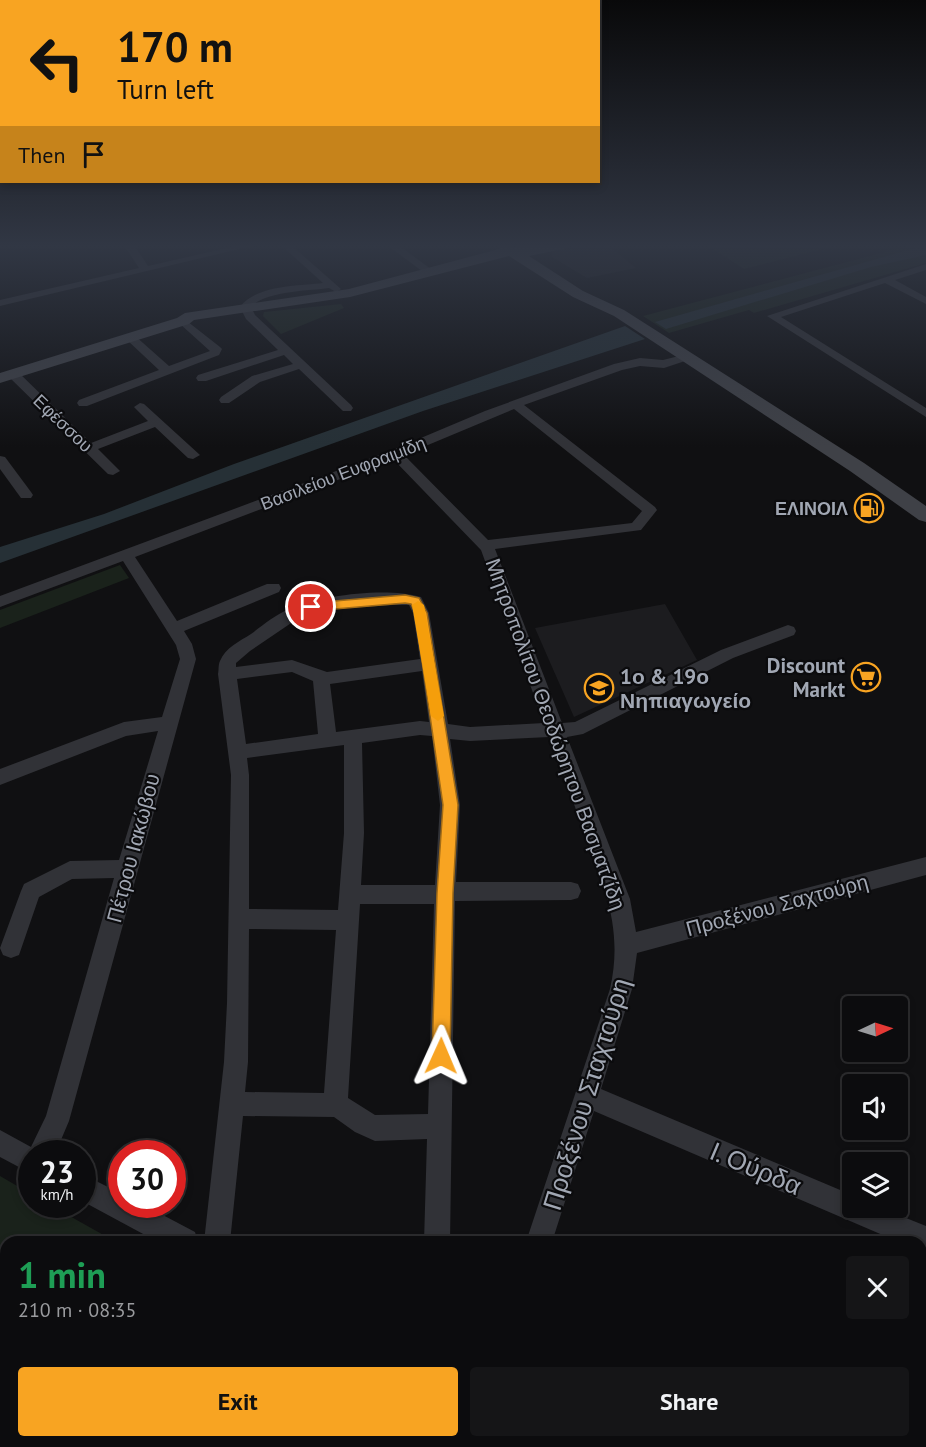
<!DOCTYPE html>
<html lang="en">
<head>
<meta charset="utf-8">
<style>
	:root { --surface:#0c0c0e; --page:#151517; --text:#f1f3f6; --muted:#9a9b9e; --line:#2c2c2e; --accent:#f8a422 }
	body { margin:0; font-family:"PT Sans",sans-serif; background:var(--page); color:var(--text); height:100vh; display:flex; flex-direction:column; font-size:22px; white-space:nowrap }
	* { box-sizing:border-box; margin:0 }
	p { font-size:20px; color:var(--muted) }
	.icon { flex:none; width:33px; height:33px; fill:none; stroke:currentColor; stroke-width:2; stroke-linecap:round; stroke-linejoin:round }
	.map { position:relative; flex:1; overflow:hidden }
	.drawer { position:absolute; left:0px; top:1236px; width:927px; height:212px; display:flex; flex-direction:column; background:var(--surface); border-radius:18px 18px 0 0; box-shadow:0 3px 9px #0003,0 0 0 2px var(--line) }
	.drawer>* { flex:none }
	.hud { position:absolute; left:0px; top:0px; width:600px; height:183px; box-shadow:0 3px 9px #0003,0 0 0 2px var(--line); background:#f8a422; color:#111; overflow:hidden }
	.needle { width:39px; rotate:86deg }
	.buttons { position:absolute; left:842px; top:996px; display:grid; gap:12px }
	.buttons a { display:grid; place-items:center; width:66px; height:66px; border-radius:6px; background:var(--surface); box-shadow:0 3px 9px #0003,0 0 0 2px var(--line); font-size:30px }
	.speed { position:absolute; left:18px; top:1140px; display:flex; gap:12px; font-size:30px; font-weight:700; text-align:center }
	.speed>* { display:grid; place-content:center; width:78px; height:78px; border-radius:50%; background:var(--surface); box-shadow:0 3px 9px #0003,0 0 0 2px var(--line); line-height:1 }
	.speed small { font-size:15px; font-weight:400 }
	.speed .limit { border:9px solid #d22; background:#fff; color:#111 }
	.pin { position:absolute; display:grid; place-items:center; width:51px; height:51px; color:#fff; margin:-26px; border:3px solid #fff; border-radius:50%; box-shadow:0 2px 6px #0007 }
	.me { position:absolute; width:66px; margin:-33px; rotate:1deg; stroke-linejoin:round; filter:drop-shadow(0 0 4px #0008) }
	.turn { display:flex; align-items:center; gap:21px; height:126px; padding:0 18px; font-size:27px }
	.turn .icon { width:78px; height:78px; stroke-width:2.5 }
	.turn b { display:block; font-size:42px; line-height:51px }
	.then { display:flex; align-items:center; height:57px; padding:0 18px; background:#0003; gap:12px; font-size:22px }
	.round { display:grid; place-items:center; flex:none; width:63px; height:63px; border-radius:6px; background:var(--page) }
	.headline { display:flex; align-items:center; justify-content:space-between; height:102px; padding:0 18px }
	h1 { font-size:36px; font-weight:800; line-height:45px; color:#1e9e55 }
	.action { display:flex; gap:12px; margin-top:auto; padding:12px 18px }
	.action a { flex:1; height:69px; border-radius:6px; background:var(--accent); color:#111; font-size:24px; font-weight:800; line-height:69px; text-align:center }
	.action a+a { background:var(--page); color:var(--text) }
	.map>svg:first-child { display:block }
	.built { fill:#1c1c1f }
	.green { fill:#1a221b }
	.water { fill:#263036 }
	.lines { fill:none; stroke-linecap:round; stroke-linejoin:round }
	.street { fill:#313237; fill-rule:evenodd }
	.secondary { fill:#3f4147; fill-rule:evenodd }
	.route { fill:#f8a422; stroke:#a16b16; stroke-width:1.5 }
	.slow { fill:#f59e0b }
	.labels { text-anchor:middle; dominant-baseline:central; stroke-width:4.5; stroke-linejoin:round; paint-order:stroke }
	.far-street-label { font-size:18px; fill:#a1a7b3; stroke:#0b0b0d }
	.far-poi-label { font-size:18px; font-weight:bold; fill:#a1a7b3; stroke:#0b0b0d; text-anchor:end }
	.poi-label { font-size:21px; font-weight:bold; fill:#a1a7b3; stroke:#0b0b0d; text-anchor:end }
	.street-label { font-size:21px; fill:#a1a7b3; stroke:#0b0b0d }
	.near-street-label { font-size:26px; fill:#a1a7b3; stroke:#0b0b0d }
</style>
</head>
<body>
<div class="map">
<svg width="926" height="1447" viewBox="0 0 926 1447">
	<rect width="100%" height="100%" fill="#101012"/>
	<g class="built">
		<polygon points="579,245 608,245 636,268 587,278 552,257 552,252 557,249"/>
		<polygon points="665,604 697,660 574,717 535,628"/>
	</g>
	<g class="green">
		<polygon points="707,245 838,245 744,269"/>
		<polygon points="911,245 926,245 926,263 754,313 749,310 669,333 643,316"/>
		<polygon points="341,304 344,308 281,334 263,316 264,312"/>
		<polygon points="120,565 129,578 0,628 0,610"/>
		<polygon points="0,1176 31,1194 32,1204 50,1205 116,1242 6,1242 6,1410 0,1413"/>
	</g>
	<g class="water">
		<polygon points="926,245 926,255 871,267 666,329 655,322"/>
		<polygon points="625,326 645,339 423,411 0,563 0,547 104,514 234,464"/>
	</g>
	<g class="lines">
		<g class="street">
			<polygon points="124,245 134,245 148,266 240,245 256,245 0,306 0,300 139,268"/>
			<path d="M281 245H291L341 289 336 292 329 288C308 291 265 291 251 307L255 315 351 405 353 408 351 411H343L299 369 260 382 229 403H221L219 400 221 397 252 376 293 364 284 355 206 381H198L196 378 198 375 278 350 246 319 240 307C257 285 297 286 323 283Z"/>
			<polygon points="387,245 398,245 435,272 426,274"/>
			<polygon points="926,264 926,270 895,280 926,297 926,304 885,283 781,317 926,408 926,417 767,316"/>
			<polygon points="183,318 220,347 222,349 219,355 87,406 79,406 77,403 79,400 159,370 126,339 126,335 134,335 169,366 210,351 179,323 177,321"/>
			<path d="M687 354 693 357 691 359 664 368 640 366 622 370 524 405 655 507 657 510 641 530 495 549 562 723 575 722 721 650 788 625 794 627 796 631 794 635 733 658 583 734 567 737 630 899 636 932 926 857V875L637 953 632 989 601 1089 852 1195V1208H881L926 1226V1253L921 1251V1242H899L594 1111 552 1242H526L610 989C623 931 606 891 586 837 574 804 562 771 549 737L470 741 450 739 460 805 456 882H571L578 884 581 891 578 898 571 900 455 901 450 1242H424L427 1139 375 1141 355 1132 334 1117 243 1116 230 1242H204L224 1062 227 1003 231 775 218 674C219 670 218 665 220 661 225 648 240 641 251 634 263 625 275 615 289 609 323 595 386 587 421 597L429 613 448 724 470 727 544 723 481 550 393 459 135 557 177 621 267 584H279L281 588 279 592 184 631 192 644 196 659 69 1121 55 1154H32V1174L0 1157V1130L31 1147 46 1116 114 878 72 879 39 897 19 955 11 958 3 955 0 948 21 891 24 884 70 861 119 860 158 731 126 736 0 785V769L124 722 162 717 180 659 176 645 123 561 0 607V596L390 451 485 411 614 364 640 358 663 360ZM514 409 642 511 632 523 488 540 404 455ZM393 605H409L413 613 420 659 327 672 292 660 236 667V663L250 651 300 617 333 609ZM422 671 429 722 420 721 336 732 330 684ZM292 672 313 681 318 734 246 744 237 679ZM420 735 432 736 440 805 435 885H361L364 833 362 743ZM344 745V833L338 910 249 909V775L247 758ZM360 904H434L428 1114 375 1115 348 1098ZM249 929 336 930 324 1093 245 1092 248 1062Z"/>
			<polygon points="13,370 17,371 91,443 148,421 134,407 140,403 144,404 200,455 193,459 188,458 155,427 98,449 120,471 113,475 108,474 9,377 7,374"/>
			<polygon points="0,456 5,457 31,492 33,495 31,498 21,498 0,469"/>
			<polygon points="82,1174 122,1194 122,1204 142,1204 195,1232 198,1242 158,1242 82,1201"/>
			<polygon points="20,1442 60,1442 58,1447 18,1447"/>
			<polygon points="206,1442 236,1442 237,1447 207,1447"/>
			<polygon points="546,1442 584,1442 586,1447 548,1447"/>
		</g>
		<polygon class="secondary" points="497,245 513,247 570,245 568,248 529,256 583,291 624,310 864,463 926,506 926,522 919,520 850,471 614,316 573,297 509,256 350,297 194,320 189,324 0,383 0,373 177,318 185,313 349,289 499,249"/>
	</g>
	<linearGradient id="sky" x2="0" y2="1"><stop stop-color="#09090a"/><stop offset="0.55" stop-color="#313744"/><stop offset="1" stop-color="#313744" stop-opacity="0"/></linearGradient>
	<rect width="926" height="447" fill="url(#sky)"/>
	<polygon class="route" points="405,595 419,598 427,613 458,805 453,893 450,1056 448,1063 441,1065 435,1063 432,1056 437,893 443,805 415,613 411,604 405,603 311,611 305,607 311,603"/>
	<polygon class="slow" points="418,601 424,605 444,716 438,721 431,716 412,605"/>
	<defs>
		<g id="fuel-ring" transform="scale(1.5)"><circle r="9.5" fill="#0b0b0d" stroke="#f8a422" stroke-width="1.5"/><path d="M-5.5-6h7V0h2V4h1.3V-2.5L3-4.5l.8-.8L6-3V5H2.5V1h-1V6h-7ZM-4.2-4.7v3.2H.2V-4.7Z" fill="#f8a422"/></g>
		<g id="supermarket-ring" transform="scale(1.5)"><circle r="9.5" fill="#0b0b0d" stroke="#f8a422" stroke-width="1.5"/><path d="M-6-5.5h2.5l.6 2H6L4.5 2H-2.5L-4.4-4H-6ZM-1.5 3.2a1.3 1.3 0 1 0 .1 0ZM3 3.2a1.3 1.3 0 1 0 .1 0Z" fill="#f8a422"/></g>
		<g id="school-ring" transform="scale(1.5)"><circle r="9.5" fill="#0b0b0d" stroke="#f8a422" stroke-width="1.5"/><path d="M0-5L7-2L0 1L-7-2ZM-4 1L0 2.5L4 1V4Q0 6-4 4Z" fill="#f8a422"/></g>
	</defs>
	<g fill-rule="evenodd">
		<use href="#fuel-ring" x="869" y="508"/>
		<use href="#supermarket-ring" x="866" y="677"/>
		<use href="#school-ring" x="599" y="688"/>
	</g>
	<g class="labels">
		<g class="far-street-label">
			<text transform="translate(63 423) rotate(44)">Εφέσσου</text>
			<text transform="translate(343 473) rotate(-21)">Βασιλείου Ευφραιμίδη</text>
		</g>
		<g class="far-poi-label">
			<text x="848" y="508">ΕΛΙΝΟΙΛ</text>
		</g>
		<g class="poi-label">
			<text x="845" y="665">Discount<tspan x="845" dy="24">Markt</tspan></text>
			<text x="620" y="676" text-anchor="start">1ο &amp; 19ο<tspan x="620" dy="24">Νηπιαγωγείο</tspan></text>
		</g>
		<g class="street-label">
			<text transform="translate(556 734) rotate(70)">Μητροπολίτου Θεοδώρητου Βασματζίδη</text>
			<text transform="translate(133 848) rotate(-75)">Πέτρου Ιακώβου</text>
			<text transform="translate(777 905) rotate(-15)">Προξένου Σαχτούρη</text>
		</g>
		<g class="near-street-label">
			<text transform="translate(586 1094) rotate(-73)">Προξένου Σταχτούρη</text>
			<text transform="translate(756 1168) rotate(23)">Ι. Ούρδα</text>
		</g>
	</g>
</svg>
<div class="buttons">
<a><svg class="needle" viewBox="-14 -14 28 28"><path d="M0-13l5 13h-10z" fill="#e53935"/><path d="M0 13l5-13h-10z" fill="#9a9b9e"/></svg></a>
<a><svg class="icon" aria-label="sound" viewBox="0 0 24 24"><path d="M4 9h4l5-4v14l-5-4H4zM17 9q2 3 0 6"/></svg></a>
<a><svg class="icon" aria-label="layers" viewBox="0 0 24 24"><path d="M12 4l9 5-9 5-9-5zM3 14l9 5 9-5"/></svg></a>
</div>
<div class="speed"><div>23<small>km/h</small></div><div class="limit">30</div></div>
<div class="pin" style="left:311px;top:607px;background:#d93025"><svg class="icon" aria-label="arrive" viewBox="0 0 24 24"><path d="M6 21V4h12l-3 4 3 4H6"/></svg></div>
<svg class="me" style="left:441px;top:1056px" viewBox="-20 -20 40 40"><path d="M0-17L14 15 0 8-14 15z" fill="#f8a422" stroke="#fff" stroke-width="4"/></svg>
<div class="hud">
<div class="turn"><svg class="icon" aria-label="left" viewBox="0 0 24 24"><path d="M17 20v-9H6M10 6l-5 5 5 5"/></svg><div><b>170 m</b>Turn left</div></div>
<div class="then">Then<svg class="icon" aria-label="arrive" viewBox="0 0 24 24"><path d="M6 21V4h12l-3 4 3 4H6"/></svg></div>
</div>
<section class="drawer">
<div class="headline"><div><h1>1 min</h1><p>210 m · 08:35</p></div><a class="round"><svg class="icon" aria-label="close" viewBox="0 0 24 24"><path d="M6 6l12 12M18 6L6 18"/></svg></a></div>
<div class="action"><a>Exit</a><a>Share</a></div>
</section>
</div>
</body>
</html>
